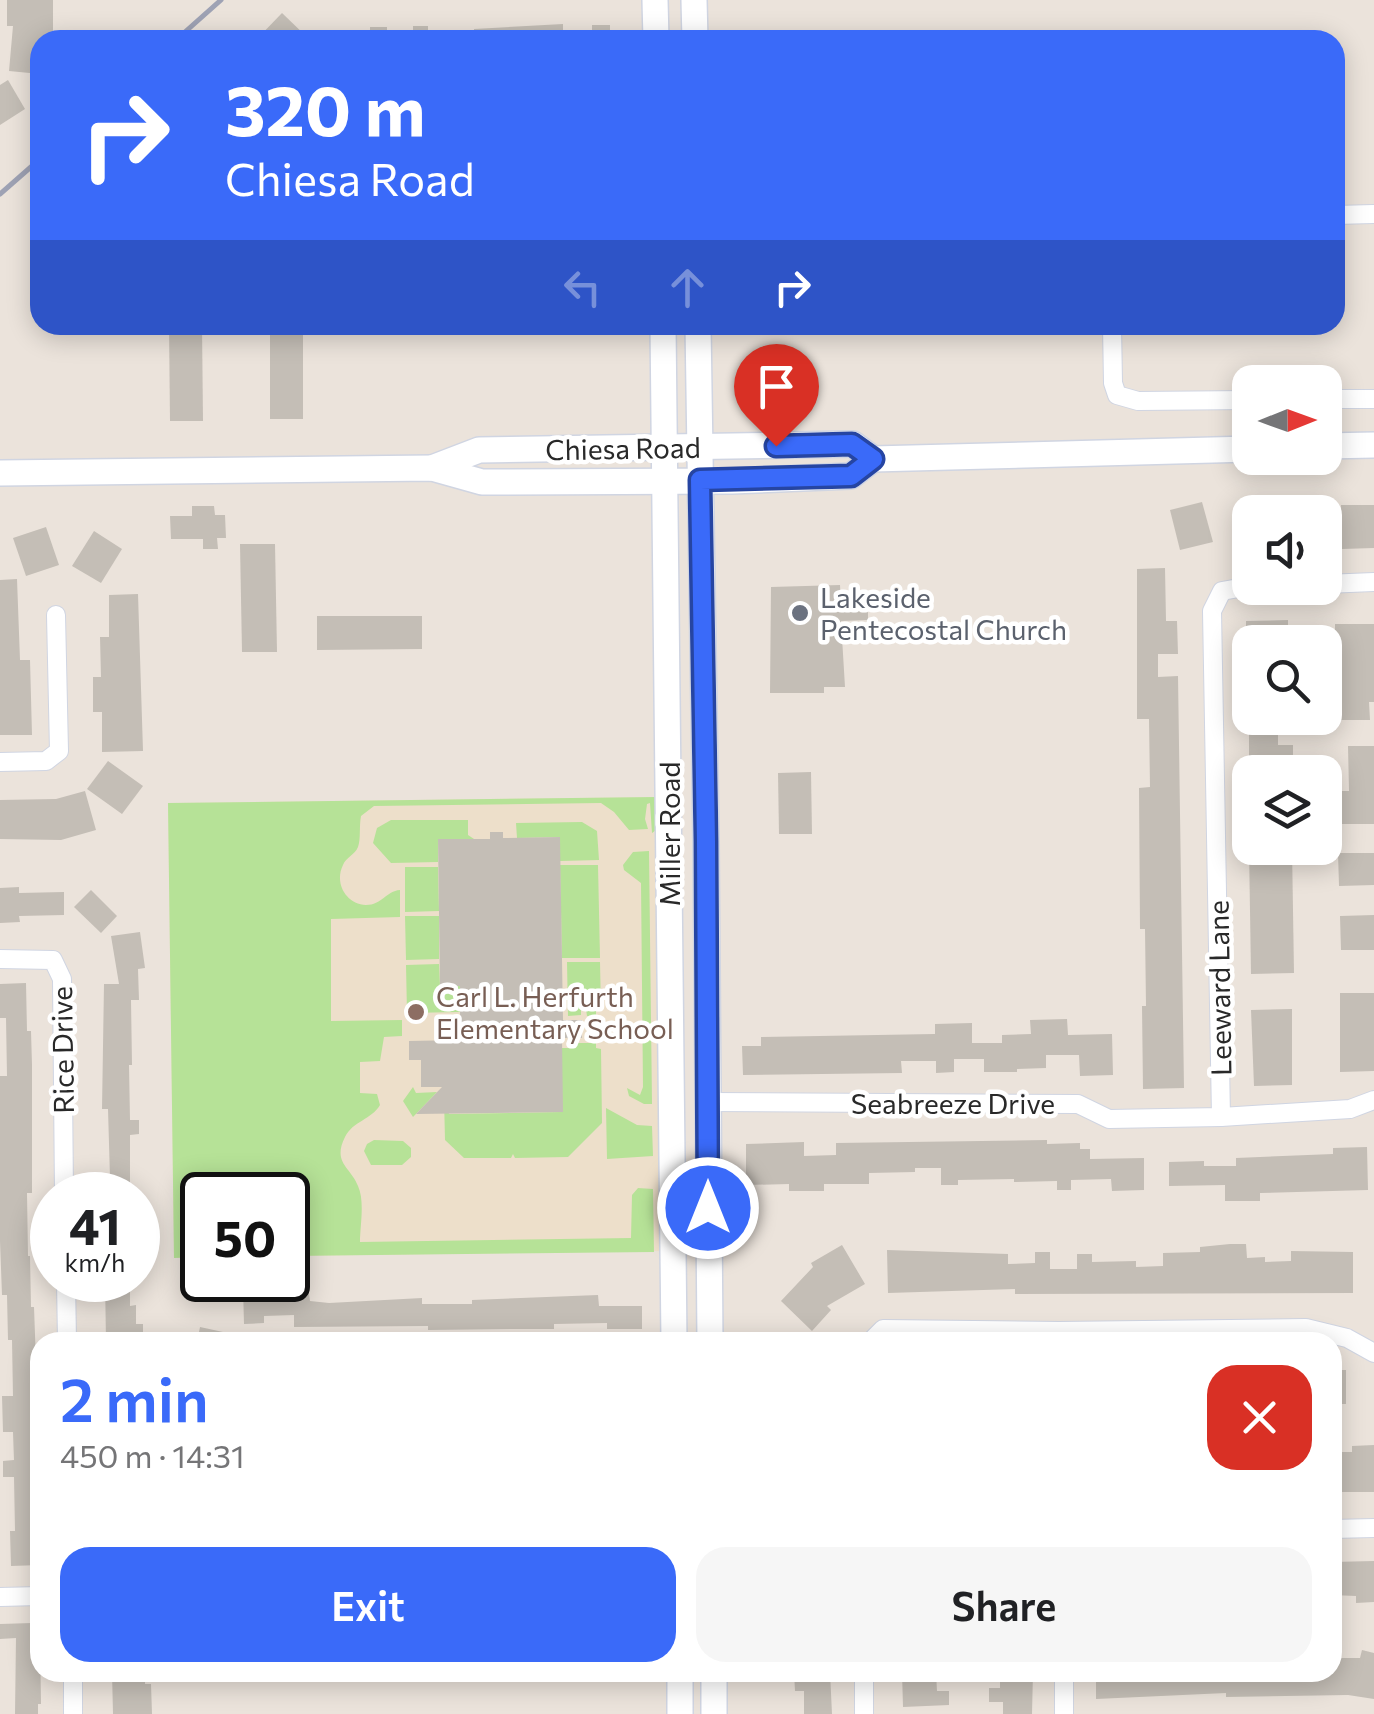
<!DOCTYPE html>
<html lang="en">
<head>
<meta charset="utf-8">
<style>
	:root { --surface:#fff; --page:#f6f6f6; --text:#202124; --muted:#757577; --accent:#3a6af9 }
	body { margin:0; font-family:Commissioner,sans-serif; background:var(--page); color:var(--text); height:100vh; display:flex; flex-direction:column; font-size:38px; white-space:nowrap }
	* { box-sizing:border-box; margin:0 }
	p { font-size:32px; color:var(--muted) }
	.icon { flex:none; width:55px; height:55px; fill:none; stroke:currentColor; stroke-width:2; stroke-linecap:round; stroke-linejoin:round }
	.map { position:relative; flex:1; overflow:hidden }
	.panel { position:absolute; left:30px; top:1332px; width:1312px; height:350px; display:flex; flex-direction:column; background:var(--surface); border-radius:30px; box-shadow:0 5px 25px #0003 }
	.panel>* { flex:none }
	.guide { position:absolute; left:30px; top:30px; width:1315px; height:305px; border-radius:30px; box-shadow:0 5px 25px #0003; background:#3a6af9; color:#fff; overflow:hidden }
	.needle { width:65px; rotate:89deg }
	.buttons { position:absolute; left:1232px; top:365px; display:grid; gap:20px }
	.buttons a { display:grid; place-items:center; width:110px; height:110px; border-radius:20px; background:var(--surface); box-shadow:0 5px 25px #0003; font-size:50px }
	.speed { position:absolute; left:30px; top:1172px; display:flex; gap:20px; font-size:50px; font-weight:700; text-align:center }
	.speed>* { display:grid; place-content:center; width:130px; height:130px; border-radius:50%; background:var(--surface); box-shadow:0 5px 25px #0003; line-height:1 }
	.speed small { font-size:25px; font-weight:400 }
	.speed .limit { border:5px solid #111; border-radius:15px; background:#fff; color:#111 }
	.pin { position:absolute; display:grid; place-items:center; width:85px; height:85px; color:#fff; margin:-102px -42px; border-radius:50% 50% 50% 0; rotate:-45deg; box-shadow:0 0 10px #0007 }
	.pin .icon { rotate:45deg }
	.me { position:absolute; width:110px; margin:-55px; rotate:0deg; stroke-linejoin:round; filter:drop-shadow(0 0 8px #0008) }
	.turn { display:flex; align-items:center; gap:35px; height:210px; padding:0 30px; font-size:45px }
	.turn .icon { width:130px; height:130px; stroke-width:2.5 }
	.turn b { display:block; font-size:70px; line-height:85px }
	.lanes { display:flex; align-items:center; height:95px; padding:0 30px; background:#0003; justify-content:center; gap:50px; direction:ltr }
	.lanes .off { opacity:.35 }
	.round { display:grid; place-items:center; flex:none; width:105px; height:105px; border-radius:30px; background:var(--page) }
	.summary { display:flex; align-items:center; justify-content:space-between; height:170px; padding:0 30px }
	h1 { font-size:60px; font-weight:600; line-height:75px; color:var(--accent) }
	.cta { display:flex; gap:20px; margin-top:auto; padding:20px 30px }
	.cta a { flex:1; height:115px; border-radius:30px; background:var(--accent); color:#fff; font-size:40px; font-weight:600; line-height:115px; text-align:center }
	.cta a+a { background:var(--page); color:var(--text) }
	.map>svg:first-child { display:block }
	.education { fill:#eddfca }
	.green { fill:#b6e297 }
	.building { fill:#c4beb6 }
	.lines { fill:none; stroke-linecap:round; stroke-linejoin:round }
	.minor-casing { stroke:#d0d5e2; stroke-width:20 }
	.secondary-casing { stroke:#d0d5e2; stroke-width:28 }
	.minor { stroke:#fff; stroke-width:18 }
	.secondary { stroke:#fff; stroke-width:25 }
	.rail { stroke:#9ea2b4; stroke-width:5 }
	.route-casing { stroke:#2645a2; stroke-width:25 }
	.route { stroke:#3a6af9; stroke-width:18 }
	.worship-dot { fill:#6b7280; stroke:#fff; stroke-width:4 }
	.education-dot { fill:#8d6e63; stroke:#fff; stroke-width:4 }
	.labels { text-anchor:middle; dominant-baseline:central; stroke-width:9; stroke-linejoin:round; paint-order:stroke }
	.street-label { font-size:28px; fill:#292929; stroke:#fff }
	.worship-label { font-size:28px; fill:#5b616d; stroke:#fff; text-anchor:start }
	.education-label { font-size:28px; fill:#785e54; stroke:#fff; text-anchor:start }
</style>
</head>
<body>
<div class="map">
<svg width="1374" height="1714" viewBox="0 0 1374 1714">
	<rect width="100%" height="100%" fill="#ebe3db"/>
	<polygon class="education" points="658,797 664,1251 288,1256 288,1195 202,1195 202,1257 174,1258 168,803"/>
	<g class="green">
		<path d="M658 797 659 828 652 833 650 803 647 804 645 819 648 829 629 830 614 812 601 803 374 806 361 816C359 826 361 839 358 847 355 855 346 857 343 865 334 883 346 904 366 905 382 905 386 891 400 890V917L331 919V1021L402 1020V1036L384 1037 380 1061 360 1062V1093L377 1094 380 1105C371 1120 353 1121 345 1137 332 1163 351 1167 358 1186 365 1201 360 1226 360 1242L631 1238 632 1195 638 1188 653 1189 654 1252 288 1256V1195H202V1257L174 1258 168 803Z"/>
		<polygon points="391,820 468,820 468,835 474,839 438,840 438,862 391,863 373,843 377,828"/>
		<polygon points="516,823 582,822 597,831 599,860 560,861 560,837 517,838"/>
		<polygon points="649,851 652,1104 644,1104 629,1096 627,1088 640,1095 643,1087 641,883 624,870 623,865 633,852"/>
		<polygon points="560,865 598,865 600,958 562,958"/>
		<polygon points="405,867 438,867 439,911 405,912"/>
		<polygon points="405,916 439,916 439,959 406,960"/>
		<polygon points="567,962 600,962 601,1010 596,1010 596,1016 587,1016 586,1009 581,1010 581,1015 568,1016"/>
		<polygon points="439,964 440,986 460,986 460,1012 407,1013 406,965"/>
		<polygon points="569,1043 596,1043 596,1048 601,1049 602,1123 568,1157 515,1158 513,1154 511,1158 464,1158 445,1140 444,1098 449,1114 562,1112 562,1048 569,1048"/>
		<polygon points="413,1087 416,1093 437,1092 413,1117 403,1101"/>
		<polygon points="606,1108 637,1125 652,1126 653,1156 607,1159"/>
		<polygon points="374,1140 403,1141 411,1148 411,1157 402,1165 371,1165 364,1151 367,1144"/>
	</g>
	<g class="building">
		<polygon points="7,0 53,0 53,40 40,40 40,74 9,71 13,26 7,26"/>
		<polygon points="282,13 310,40 256,40"/>
		<polygon points="563,24 563,40 474,40 474,29"/>
		<rect x="592" y="25" width="18" height="15"/>
		<rect x="413" y="26" width="15" height="14"/>
		<rect x="370" y="27" width="17" height="13"/>
		<polygon points="8,80 25,109 0,125 0,85"/>
		<polygon points="169,325 202,325 203,421 170,421"/>
		<rect x="270" y="325" width="33" height="94"/>
		<polygon points="1202,502 1213,542 1180,550 1170,510"/>
		<polygon points="1341,505 1374,505 1374,548 1342,549"/>
		<polygon points="192,506 214,506 215,515 225,515 226,538 217,538 218,549 203,549 203,539 171,539 170,516 192,516"/>
		<polygon points="46,527 59,565 26,576 13,538"/>
		<polygon points="94,531 122,549 101,583 72,566"/>
		<polygon points="240,544 275,544 277,652 242,652"/>
		<polygon points="1165,568 1166,621 1177,621 1178,654 1158,654 1158,677 1178,676 1184,1088 1143,1089 1142,1006 1146,1006 1145,929 1140,929 1139,788 1150,787 1149,719 1137,719 1137,569"/>
		<polygon points="17,579 20,660 30,660 32,735 0,735 0,580"/>
		<polygon points="840,585 841,605 868,604 868,620 841,621 845,687 824,687 824,693 770,693 771,587"/>
		<polygon points="138,594 143,751 102,752 102,712 93,712 93,677 101,677 100,637 109,637 109,595"/>
		<polygon points="317,616 422,616 422,649 317,650"/>
		<polygon points="1288,620 1288,642 1246,642 1246,621"/>
		<polygon points="1335,624 1374,624 1374,702 1369,702 1370,720 1332,720 1331,705 1335,705"/>
		<polygon points="1278,728 1278,745 1293,745 1293,760 1249,761 1249,729"/>
		<polygon points="1348,746 1374,746 1374,824 1337,824 1337,791 1349,791"/>
		<polygon points="108,761 143,786 122,814 87,789"/>
		<polygon points="811,772 812,834 779,834 778,773"/>
		<polygon points="85,791 96,830 61,840 0,839 0,800 56,799"/>
		<polygon points="490,832 503,832 503,838 560,837 563,1020 582,1020 582,1038 562,1038 563,1112 416,1114 442,1087 421,1087 421,1060 409,1060 409,1041 460,1040 460,986 440,987 438,839 490,839"/>
		<polygon points="1249,848 1292,848 1294,973 1251,974"/>
		<polygon points="1338,853 1374,853 1374,885 1339,886"/>
		<polygon points="19,887 19,893 64,892 64,915 19,916 20,922 0,923 0,888"/>
		<polygon points="91,890 117,916 101,933 74,907"/>
		<polygon points="1374,915 1374,950 1341,950 1340,916"/>
		<polygon points="140,932 145,968 138,969 139,1000 131,1000 132,1065 129,1065 130,1120 139,1120 139,1134 130,1135 130,1195 104,1195 104,1178 110,1178 108,1109 102,1109 104,984 119,984 111,936"/>
		<polygon points="26,983 27,1031 31,1031 32,1065 32,1193 27,1193 28,1256 30,1256 31,1307 34,1307 37,1390 33,1390 34,1431 31,1431 32,1486 36,1486 40,1565 11,1566 10,1531 15,1531 14,1477 3,1477 3,1461 14,1460 13,1432 3,1432 2,1396 13,1396 12,1340 8,1340 7,1295 2,1295 0,1241 0,1076 7,1076 6,1018 0,1018 0,984"/>
		<polygon points="1340,993 1374,993 1374,1071 1340,1072"/>
		<polygon points="1292,1009 1292,1085 1254,1086 1251,1010"/>
		<polygon points="1067,1019 1068,1035 1112,1034 1113,1075 1080,1076 1079,1055 1046,1055 1046,1068 1017,1069 1017,1072 984,1072 984,1059 954,1059 954,1072 936,1073 936,1061 901,1061 902,1073 743,1075 742,1046 761,1046 761,1037 935,1034 935,1024 972,1023 972,1043 1002,1043 1002,1035 1031,1034 1030,1020"/>
		<polygon points="1047,1140 1047,1144 1080,1143 1080,1149 1090,1149 1090,1159 1144,1158 1144,1190 1112,1191 1111,1179 1071,1180 1071,1190 1057,1190 1057,1181 1014,1182 1014,1179 958,1180 958,1185 941,1185 941,1168 915,1168 915,1172 869,1173 869,1184 824,1184 824,1191 789,1191 789,1184 746,1185 746,1144 804,1142 804,1156 836,1155 836,1143"/>
		<polygon points="1367,1147 1368,1190 1260,1193 1260,1201 1225,1201 1225,1185 1169,1186 1169,1162 1204,1161 1204,1166 1236,1166 1236,1158 1333,1154 1333,1148"/>
		<polygon points="1230,1244 1246,1244 1247,1258 1265,1257 1265,1262 1291,1261 1291,1251 1353,1252 1353,1293 1015,1294 1015,1289 888,1293 887,1250 1008,1254 1008,1264 1035,1263 1035,1252 1050,1252 1050,1269 1077,1269 1077,1254 1092,1254 1092,1262 1136,1261 1136,1267 1163,1266 1163,1253 1200,1252 1200,1247"/>
		<polygon points="842,1245 865,1284 827,1306 831,1310 812,1331 781,1301 813,1267 811,1263"/>
		<polygon points="105,1280 130,1280 130,1306 136,1305 136,1324 143,1324 143,1340 106,1341"/>
		<polygon points="260,1280 279,1280 279,1293 309,1293 310,1301 329,1303 422,1298 422,1304 472,1304 472,1300 598,1295 599,1306 642,1306 642,1329 607,1329 607,1323 554,1324 554,1329 518,1329 428,1330 428,1326 294,1327 294,1315 264,1316 264,1323 244,1324 243,1287 261,1287"/>
		<polygon points="200,1327 246,1337 246,1342 197,1342"/>
		<rect x="1332" y="1370" width="14" height="34"/>
		<polygon points="1374,1445 1374,1492 1332,1492 1332,1452 1352,1452 1352,1446"/>
		<polygon points="1374,1561 1374,1602 1356,1603 1356,1596 1332,1595 1332,1562"/>
		<polygon points="32,1623 33,1639 40,1638 41,1704 38,1704 38,1714 15,1714 16,1638 0,1639 0,1624"/>
		<polygon points="1362,1650 1374,1653 1374,1699 1348,1695 1226,1697 1226,1693 1096,1699 1096,1672 1332,1672 1332,1658 1360,1658"/>
		<polygon points="112,1672 145,1672 145,1684 151,1684 152,1714 113,1714"/>
		<polygon points="794,1672 830,1672 832,1714 804,1714 804,1691 795,1691"/>
		<polygon points="902,1672 936,1672 937,1691 949,1691 949,1705 903,1707"/>
		<polygon points="1000,1672 1033,1672 1032,1714 1003,1714 1003,1702 989,1702 989,1688 1000,1688"/>
	</g>
	<g class="lines">
		<g class="minor-casing">
			<g id="minor">
				<polyline points="1335,215 1374,214"/>
				<polyline points="1112,325 1113,383 1117,395 1138,401 1250,400"/>
				<polyline points="1325,399 1374,399"/>
				<polyline points="1325,584 1374,582"/>
				<polyline points="0,762 46,761 59,751 56,615"/>
				<polyline points="0,959 53,960 62,979 64,1195"/>
				<polyline points="707,1102 1078,1104 1109,1119 1221,1117 1350,1109 1374,1100"/>
				<polyline points="1221,1117 1212,611 1222,591 1250,586"/>
				<polyline points="66,1280 67,1342"/>
				<polyline points="870,1342 883,1329 1059,1331 1306,1328 1347,1338 1374,1353"/>
				<polyline points="1332,1529 1374,1528"/>
				<polyline points="0,1597 40,1596"/>
				<polyline points="73,1672 73,1714"/>
				<polyline points="1064,1672 1064,1714"/>
				<polyline points="864,1714 864,1672"/>
			</g>
		</g>
		<g class="secondary-casing">
			<g id="secondary">
				<polyline points="655,0 656,40"/>
				<polyline points="694,0 695,40"/>
				<polyline points="663,325 674,1342"/>
				<polyline points="698,325 706,841 710,1342"/>
				<polyline points="1325,446 1374,445"/>
				<polyline points="432,468 479,450 853,444 873,459 1250,449"/>
				<polyline points="0,473 432,468 482,482 732,481 851,476 873,459"/>
				<polyline points="680,1672 680,1714"/>
				<polyline points="714,1672 714,1714"/>
			</g>
		</g>
		<use href="#minor" class="minor"/>
		<use href="#secondary" class="secondary"/>
		<g class="rail">
			<polyline points="176,40 221,0"/>
			<polyline points="0,194 40,159"/>
		</g>
	</g>
	<g class="lines">
		<g class="route-casing">
			<polyline id="route" points="708,1208 706,841 700,480 851,476 873,459 852,444 776,446"/>
		</g>
		<use href="#route" class="route"/>
	</g>
	<circle class="worship-dot" cx="800" cy="613" r="10"/>
	<circle class="education-dot" cx="416" cy="1012" r="10"/>
	<g class="labels">
		<g class="street-label">
			<text transform="translate(623 448) rotate(-1)">Chiesa Road</text>
			<text transform="translate(669 834) rotate(-90)">Miller Road</text>
			<text transform="translate(1219 988) rotate(-91)">Leeward Lane</text>
			<text transform="translate(62 1050) rotate(-91)">Rice Drive</text>
			<text x="953" y="1103">Seabreeze Drive</text>
		</g>
		<g class="worship-label">
			<text x="820" y="597">Lakeside<tspan x="820" dy="32">Pentecostal Church</tspan></text>
		</g>
		<g class="education-label">
			<text x="436" y="996">Carl L. Herfurth<tspan x="436" dy="32">Elementary School</tspan></text>
		</g>
	</g>
</svg>
<div class="buttons">
<a><svg class="needle" viewBox="-14 -14 28 28"><path d="M0-13l5 13h-10z" fill="#e53935"/><path d="M0 13l5-13h-10z" fill="#757577"/></svg></a>
<a><svg class="icon" aria-label="sound" viewBox="0 0 24 24"><path d="M4 9h4l5-4v14l-5-4H4zM17 9q2 3 0 6"/></svg></a>
<a><svg class="icon" aria-label="search" viewBox="0 0 24 24"><circle cx="10" cy="10" r="6"/><path d="M15 15l6 6"/></svg></a>
<a><svg class="icon" aria-label="layers" viewBox="0 0 24 24"><path d="M12 4l9 5-9 5-9-5zM3 14l9 5 9-5"/></svg></a>
</div>
<div class="speed"><div>41<small>km/h</small></div><div class="limit">50</div></div>
<div class="pin" style="left:776px;top:446px;background:#d93025"><svg class="icon" aria-label="arrive" viewBox="0 0 24 24"><path d="M6 21V4h12l-3 4 3 4H6"/></svg></div>
<svg class="me" style="left:708px;top:1208px" viewBox="-20 -20 40 40"><circle r="17" fill="#3a6af9" stroke="#fff" stroke-width="3"/><path d="M0-11L8 9 0 5-8 9z" fill="#fff"/></svg>
<div class="guide">
<div class="turn"><svg class="icon" aria-label="right" viewBox="0 0 24 24"><path d="M7 20v-9h11M14 6l5 5-5 5"/></svg><div><b>320 m</b>Chiesa Road</div></div>
<div class="lanes"><svg class="icon off" aria-label="left" viewBox="0 0 24 24"><path d="M17 20v-9H6M10 6l-5 5 5 5"/></svg><svg class="icon off" aria-label="ahead" viewBox="0 0 24 24"><path d="M12 20V5M6 11l6-6 6 6"/></svg><svg class="icon" aria-label="right" viewBox="0 0 24 24"><path d="M7 20v-9h11M14 6l5 5-5 5"/></svg></div>
</div>
<section class="panel">
<div class="summary"><div><h1>2 min</h1><p>450 m · 14:31</p></div><a class="round" style="background:#d93025;color:#fff"><svg class="icon" aria-label="close" viewBox="0 0 24 24"><path d="M6 6l12 12M18 6L6 18"/></svg></a></div>
<div class="cta"><a>Exit</a><a>Share</a></div>
</section>
</div>
</body>
</html>
